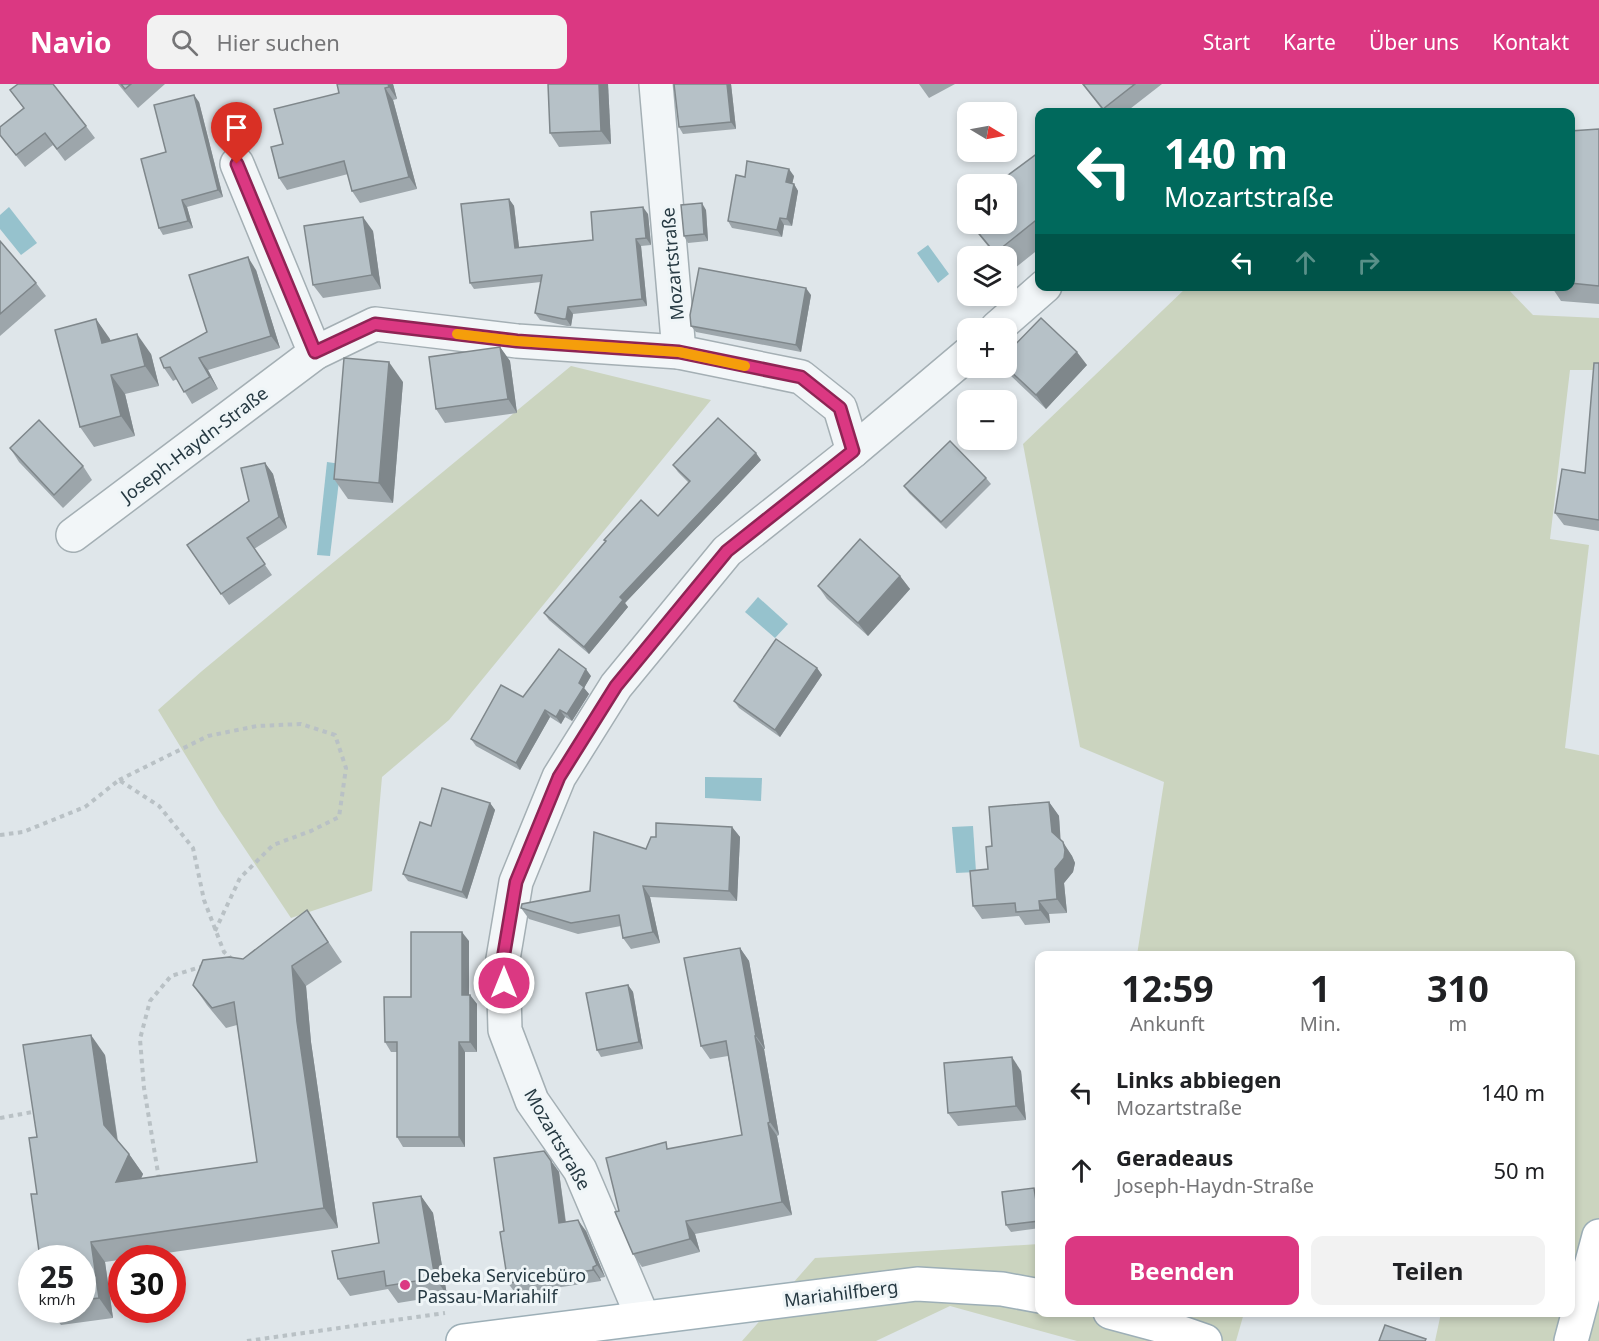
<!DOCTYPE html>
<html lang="de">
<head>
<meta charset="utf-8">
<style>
	:root { --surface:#fff; --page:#f2f2f2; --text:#202124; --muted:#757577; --accent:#db3882 }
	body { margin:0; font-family:"Noto Sans",sans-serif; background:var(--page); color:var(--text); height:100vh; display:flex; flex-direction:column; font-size:22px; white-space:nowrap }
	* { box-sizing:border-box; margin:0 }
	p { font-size:20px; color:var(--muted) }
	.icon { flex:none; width:33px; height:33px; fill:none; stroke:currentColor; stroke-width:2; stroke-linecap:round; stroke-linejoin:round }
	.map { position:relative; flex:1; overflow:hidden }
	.drawer { position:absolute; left:1035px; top:867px; width:540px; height:366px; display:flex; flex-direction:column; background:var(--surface); border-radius:12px; box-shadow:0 3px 9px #0003 }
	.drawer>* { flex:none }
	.banner { position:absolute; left:1035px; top:24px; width:540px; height:183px; border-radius:12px; box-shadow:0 3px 9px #0003; background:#00695c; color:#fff; overflow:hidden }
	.needle { width:39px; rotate:100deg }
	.fabs { position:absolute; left:957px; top:18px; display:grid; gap:12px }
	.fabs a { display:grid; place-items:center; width:60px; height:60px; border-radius:12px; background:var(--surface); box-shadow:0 3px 9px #0003; font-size:30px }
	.speed { position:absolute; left:18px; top:1161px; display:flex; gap:12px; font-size:30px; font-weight:700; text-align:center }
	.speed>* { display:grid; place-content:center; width:78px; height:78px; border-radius:50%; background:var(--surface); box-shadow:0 3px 9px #0003; line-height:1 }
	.speed small { font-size:15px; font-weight:400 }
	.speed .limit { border:9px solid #d22; background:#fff; color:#111 }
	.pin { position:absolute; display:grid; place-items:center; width:51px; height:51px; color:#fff; margin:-62px -26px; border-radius:50% 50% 50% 0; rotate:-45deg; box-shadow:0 0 6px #0007 }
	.pin .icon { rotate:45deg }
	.me { position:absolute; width:66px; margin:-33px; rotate:0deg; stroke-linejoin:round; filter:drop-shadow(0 0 4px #0008) }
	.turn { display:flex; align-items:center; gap:21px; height:126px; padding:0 30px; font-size:27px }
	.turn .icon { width:78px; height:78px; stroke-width:2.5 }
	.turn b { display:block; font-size:42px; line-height:51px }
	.lanes { display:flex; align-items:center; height:57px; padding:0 30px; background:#0003; justify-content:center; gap:30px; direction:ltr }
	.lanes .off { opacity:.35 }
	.eta { display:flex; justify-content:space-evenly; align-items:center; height:102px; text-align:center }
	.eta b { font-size:36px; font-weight:700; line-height:42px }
	.action { display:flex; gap:12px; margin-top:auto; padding:12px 30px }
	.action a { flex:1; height:69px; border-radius:12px; background:var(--accent); color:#fff; font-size:24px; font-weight:700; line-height:69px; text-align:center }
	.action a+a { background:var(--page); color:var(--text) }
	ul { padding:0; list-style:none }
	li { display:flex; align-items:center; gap:18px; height:78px; padding:0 30px }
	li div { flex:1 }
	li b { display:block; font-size:22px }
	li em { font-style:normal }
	header { display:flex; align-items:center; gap:36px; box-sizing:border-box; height:84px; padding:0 30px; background:var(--accent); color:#fff }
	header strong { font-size:28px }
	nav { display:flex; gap:33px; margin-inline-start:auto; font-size:21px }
	.search { width:420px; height:54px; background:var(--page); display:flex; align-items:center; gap:15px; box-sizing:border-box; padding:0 21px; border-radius:12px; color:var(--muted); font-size:22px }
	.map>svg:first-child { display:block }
	.green { fill:#cbd4bf }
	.water { fill:#96c2cd }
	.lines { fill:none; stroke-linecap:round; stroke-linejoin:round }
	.minor-casing { stroke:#a4afb4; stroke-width:36 }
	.major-casing { stroke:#9dafb7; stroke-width:36 }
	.path { stroke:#b9c1c5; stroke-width:4; stroke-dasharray:4.5 4.5; stroke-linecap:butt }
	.minor { stroke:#f2f6f8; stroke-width:33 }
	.major { stroke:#fff; stroke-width:33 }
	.wall { fill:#9da6ab }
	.shaded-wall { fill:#7f878b }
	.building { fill:#b6c1c7; stroke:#7f878b; stroke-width:1.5 }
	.route-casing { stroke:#8e2454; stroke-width:15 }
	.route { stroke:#db3882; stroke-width:10 }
	.slow { stroke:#f59e0b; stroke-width:10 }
	.poi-dot { fill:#db3882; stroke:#eff5f7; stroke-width:2 }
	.labels { text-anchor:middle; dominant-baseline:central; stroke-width:6; stroke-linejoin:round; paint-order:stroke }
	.street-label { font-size:18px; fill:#263942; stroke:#eff5f7 }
	.poi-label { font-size:18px; fill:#263942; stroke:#eff5f7; text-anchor:start }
</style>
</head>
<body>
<header>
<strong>Navio</strong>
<div class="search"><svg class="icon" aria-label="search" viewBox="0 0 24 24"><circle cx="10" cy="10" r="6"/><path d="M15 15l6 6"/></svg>Hier suchen</div>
<nav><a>Start</a><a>Karte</a><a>Über uns</a><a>Kontakt</a></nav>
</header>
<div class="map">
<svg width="1599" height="1257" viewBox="0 0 1599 1257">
	<rect width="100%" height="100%" fill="#dfe6ea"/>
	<g class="green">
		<polygon points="1187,203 1506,203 1533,231 1599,234 1599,286 1570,286 1550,455 1589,461 1565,664 1599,671 1599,1257 1435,1257 1441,1229 1570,1228 1570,872 1137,871 1164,698 1080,663 1023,360"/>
		<polygon points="571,282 711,316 449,636 382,693 372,807 291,834 219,726 158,626 202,587"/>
		<polygon points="1039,1160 1040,1228 1244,1229 1236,1257 1077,1257 950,1222 876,1257 742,1257 815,1174"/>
	</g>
	<g class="water">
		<polygon points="9,123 37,159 21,171 0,145 0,131"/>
		<polygon points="928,161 949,190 938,199 917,169"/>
		<polygon points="327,378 341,380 330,472 317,471"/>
		<polygon points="758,513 788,540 775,554 745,528"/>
		<polygon points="705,693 762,694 761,717 705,714"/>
		<polygon points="973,742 976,788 956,789 952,743"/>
	</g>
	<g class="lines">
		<g class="minor-casing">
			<g id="minor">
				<polyline points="237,80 315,269 375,240 517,257 679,268"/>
				<polyline points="997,244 1045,202"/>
				<polyline points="853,367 968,270"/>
				<polyline points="73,451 315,269"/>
				<polyline points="643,1234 580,1086 532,1017 505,946 503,875 516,798 559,693 616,602 727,467 853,367 840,324 801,293 679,268 656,0"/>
			</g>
		</g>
		<g class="major-casing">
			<g id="major">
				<polyline points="1110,1228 1162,1242 1205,1257"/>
				<polyline points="463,1257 917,1200 1002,1205 1040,1212"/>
				<polyline points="1571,1257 1599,1152"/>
			</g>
		</g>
		<g class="path">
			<polyline points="119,696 208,652 257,642 301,640 335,651 346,684 339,733 311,747 273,761 240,794 215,847"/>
			<polyline points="0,751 23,748 85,723 119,696 159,722 193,764 204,816 224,868 233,876"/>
			<polyline points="0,1034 38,1027"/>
			<polyline points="159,1095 144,1004 140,955 150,917 171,892 204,882"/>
			<polyline points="247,1257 445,1229"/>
		</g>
		<use href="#minor" class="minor"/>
		<use href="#major" class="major"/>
	</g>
	<g class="wall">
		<polygon points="118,0 165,0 138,24"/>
		<polygon points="393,0 397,15 393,16 417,105 360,119 352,107 348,90 287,106 279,94 283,60"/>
		<polygon points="548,0 608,0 611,60 559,63 550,49"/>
		<polygon points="731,0 736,45 683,50 679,43"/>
		<polygon points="919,0 955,0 929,14"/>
		<polygon points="1082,0 1162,0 1126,28 1104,28"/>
		<polygon points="10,6 86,42 95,54 65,77 53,61 25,83 0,51 24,25"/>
		<polygon points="199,18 223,113 187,123 193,144 163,151 159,144 166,68"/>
		<polygon points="1599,45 1599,220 1561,217 1551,202 1570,202 1570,47"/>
		<polygon points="1040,70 1040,164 1009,189 1006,186 1006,172 996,172 970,140 1006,140"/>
		<polygon points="794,92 792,100 794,100 798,107 792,142 784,141 782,153 732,144 728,137 745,93"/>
		<polygon points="509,115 514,122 519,163 593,156 648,130 651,161 641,162 647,222 573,230 571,242 567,242 540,236 535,229 541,198 474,205 470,199"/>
		<polygon points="706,126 708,157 688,159 684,152"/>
		<polygon points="373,147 381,205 323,214 313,201"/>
		<polygon points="0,157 36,199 46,212 0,252"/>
		<polygon points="256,186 280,264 208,286 218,305 192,320 177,295 173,297 164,284 207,248"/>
		<polygon points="811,211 801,268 696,248 691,242"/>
		<polygon points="96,235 110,257 151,270 159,302 125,310 135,352 94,363 80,343"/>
		<polygon points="500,263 510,277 517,329 445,339 436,325"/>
		<polygon points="1599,279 1599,447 1564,441 1555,429 1585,389"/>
		<polygon points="1087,281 1046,325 1010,291 1005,284"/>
		<polygon points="403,298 393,419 348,415 334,395"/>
		<polygon points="10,364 83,382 92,396 63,424 19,378"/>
		<polygon points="761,376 625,519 628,523 589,570 549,536 544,529 658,432 689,399 678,388 673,381"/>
		<polygon points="265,379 273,390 287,444 254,465 272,491 229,521 187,461 249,417"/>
		<polygon points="986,394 991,400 946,445 909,409 904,402"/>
		<polygon points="900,492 910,505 868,552 827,515 818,502"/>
		<polygon points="817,584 822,591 780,653 739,624 734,617"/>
		<polygon points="591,592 584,604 589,610 572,637 565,633 561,640 550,633 520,686 476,662 471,655 523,613"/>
		<polygon points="1049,718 1059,732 1060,756 1072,772 1075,779 1073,788 1064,799 1067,829 1049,830 1050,839 1025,841 1019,832 982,835 973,822 988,785 992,762"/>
		<polygon points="490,719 495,726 467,815 408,797 403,790 431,742"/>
		<polygon points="732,743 740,753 737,817 650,813 660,859 631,865 623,854 621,842 578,850 529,835 521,824 590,807 646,765 656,753"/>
		<polygon points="307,826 342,878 306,902 311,958 338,1144 105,1178 113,1234 61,1241 50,1226 82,1226 82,1174 37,1110 37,1053 105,971 118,1057 129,1070 143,1090 141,1095 257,1078 237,941 226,944 207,921 193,901 243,875"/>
		<polygon points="469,857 469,911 470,911 477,920 477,968 465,968 465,1063 403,1063 397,1053 397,968 391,968 385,958 411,913"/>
		<polygon points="740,864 749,877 765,965 764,965 779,1051 777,1052 792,1131 695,1150 700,1168 642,1183 633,1170 670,1065 742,1051 728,972 710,975 701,962"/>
		<polygon points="628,901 633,908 643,965 601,973 597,966"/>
		<polygon points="1021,987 1026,1036 958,1042 948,1029"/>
		<polygon points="544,1067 559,1088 566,1138 586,1147 605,1193 600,1194 601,1197 516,1210 508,1199 504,1147"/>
		<polygon points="1039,1111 1040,1144 1011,1148 1006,1141"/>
		<polygon points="421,1112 433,1129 447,1211 398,1219 388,1205 350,1212 338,1195 379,1159"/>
	</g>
	<g class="shaded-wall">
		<polygon points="388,0 393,0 397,15 389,3"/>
		<polygon points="599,0 608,0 611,60 601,47"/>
		<polygon points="727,0 731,0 736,45 731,38"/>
		<polygon points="385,4 393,16 417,105 409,93"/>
		<polygon points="194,11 199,18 223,113 218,106"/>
		<polygon points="789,85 794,92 791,105 786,98"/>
		<polygon points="794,100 798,107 792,142 787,135"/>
		<polygon points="509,115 514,122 520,171 515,164"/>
		<polygon points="182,116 187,123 193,144 188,137"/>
		<polygon points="702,119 706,126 708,157 704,150"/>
		<polygon points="643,123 648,130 651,161 646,154"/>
		<polygon points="363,133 373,147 381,205 372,191"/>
		<polygon points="780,134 784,141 782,153 777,146"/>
		<polygon points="636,155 641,162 647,222 642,215"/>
		<polygon points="248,173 256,186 280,264 271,252"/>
		<polygon points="806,204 811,211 801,268 796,261"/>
		<polygon points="568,223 573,230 571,242 566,235"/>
		<polygon points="96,235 110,255 116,279 102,259"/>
		<polygon points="137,250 151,270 159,302 145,282"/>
		<polygon points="500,263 510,277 517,329 508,315"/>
		<polygon points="1077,268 1087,281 1046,325 1036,311"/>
		<polygon points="199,274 208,286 218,305 210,293"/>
		<polygon points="389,278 403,298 393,419 379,399"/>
		<polygon points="111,291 125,310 135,352 121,332"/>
		<polygon points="756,369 761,376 625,519 628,523 589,570 584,563 620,513"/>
		<polygon points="265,379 273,390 287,444 279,433"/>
		<polygon points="900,492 910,505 868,552 858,539"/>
		<polygon points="817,584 822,591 780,653 775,646"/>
		<polygon points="586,585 591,592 584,604 589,610 572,637 567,630 579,599"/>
		<polygon points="545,626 550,633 520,686 516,679"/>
		<polygon points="560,626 565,633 561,640 556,633"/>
		<polygon points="1049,718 1059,732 1061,761 1052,748"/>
		<polygon points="490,719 495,726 467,815 462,808"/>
		<polygon points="732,743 740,753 737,817 729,807"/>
		<polygon points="1063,758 1072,772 1075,779 1073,788 1064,799 1067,829 1057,815 1055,785"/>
		<polygon points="643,802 650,813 660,859 653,848"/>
		<polygon points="1039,817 1049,830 1050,839 1040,826"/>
		<polygon points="462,848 469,857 469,920 462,911"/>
		<polygon points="740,864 749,877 765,965 756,952"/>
		<polygon points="292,882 306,902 311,958 338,1144 324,1124 297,938"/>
		<polygon points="628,901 633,908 643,965 639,958"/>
		<polygon points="470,911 477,920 477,968 470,958"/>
		<polygon points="91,951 105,971 118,1061 104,1041"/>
		<polygon points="755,952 764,965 779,1051 770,1038"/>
		<polygon points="459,958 465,968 465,1063 459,1053"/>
		<polygon points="1012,973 1021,987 1026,1036 1016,1022"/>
		<polygon points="768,1039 777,1052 792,1131 782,1118"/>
		<polygon points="129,1070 143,1090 130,1118 116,1098"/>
		<polygon points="551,1077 559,1088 567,1150 559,1139"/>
		<polygon points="1034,1104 1039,1111 1040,1138 1039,1137"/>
		<polygon points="421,1112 433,1129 447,1211 435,1194"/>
		<polygon points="578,1136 586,1147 605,1193 597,1181"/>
		<polygon points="686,1137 695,1150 700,1168 690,1155"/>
		<polygon points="91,1158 105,1178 113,1234 99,1214"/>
		<polygon points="593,1183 600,1194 601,1197 593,1186"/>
	</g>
	<g class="building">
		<polygon points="18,0 53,0 86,42 57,65 45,49 16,71 0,51 0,43 24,24 10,6"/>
		<polygon points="121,0 131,0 125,5"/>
		<polygon points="337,0 388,0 389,3 385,4 409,93 352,107 344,77 279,94 271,63 283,60 274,25 339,9"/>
		<polygon points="548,0 599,0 601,47 550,49"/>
		<polygon points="674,0 727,0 731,38 679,43"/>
		<polygon points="1083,0 1135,0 1103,25"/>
		<polygon points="194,11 218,106 182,116 188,137 159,144 141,75 166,68 154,21"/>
		<polygon points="1599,45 1599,202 1570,199 1570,47"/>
		<polygon points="1038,69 1040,70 1040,133 995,169 971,140 1006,140 1006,100 996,100"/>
		<polygon points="747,77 789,85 786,98 794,100 787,135 780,134 777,146 728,137 736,91 745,93"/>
		<polygon points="509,115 515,164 593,156 591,128 643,123 646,154 636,155 642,215 568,223 566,235 563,235 535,229 542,191 470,199 461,120"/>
		<polygon points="702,119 704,150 684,152 681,121"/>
		<polygon points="968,122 968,135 961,127"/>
		<polygon points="363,133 372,191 313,201 304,142"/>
		<polygon points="0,157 36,199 0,230"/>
		<polygon points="248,173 271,252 199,274 210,293 184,308 170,283 164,284 160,274 207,248 189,191"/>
		<polygon points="699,184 806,204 796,261 691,242 690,231"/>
		<polygon points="1041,234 1077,268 1036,311 1006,283 1006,270"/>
		<polygon points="96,235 102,259 137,250 145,282 111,291 121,332 80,343 55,246"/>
		<polygon points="500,263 508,315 436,325 429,273"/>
		<polygon points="344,274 389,278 379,399 334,395"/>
		<polygon points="1594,279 1599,279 1599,436 1555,429 1562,385 1585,389"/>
		<polygon points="718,334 756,369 620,513 623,516 584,563 544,529 606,457 604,456 641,416 658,432 690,397 673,381"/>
		<polygon points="39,336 83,382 54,411 10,364"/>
		<polygon points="950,357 986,394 941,438 904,402"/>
		<polygon points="265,379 279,433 247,454 265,480 221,510 187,461 249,417 241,384"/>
		<polygon points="860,455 900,492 858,539 818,502"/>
		<polygon points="776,555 817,584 775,646 734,617"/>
		<polygon points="559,565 586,585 579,599 584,603 567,630 560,626 556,633 545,626 516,679 471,655 501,601 523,613"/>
		<polygon points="442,704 490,719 462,808 403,790 420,738 431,742"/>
		<polygon points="1049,718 1052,748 1063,758 1065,766 1064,774 1055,785 1057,815 1039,817 1040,826 1016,828 1015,819 973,822 970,787 988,785 986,763 992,762 989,723"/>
		<polygon points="656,739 732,743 729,807 643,802 653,848 623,854 619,831 571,839 521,824 522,820 590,807 594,748 646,765 651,753 656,753"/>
		<polygon points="307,826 328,858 292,882 297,938 324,1124 91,1158 99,1214 82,1216 82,1174 40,1174 31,1110 37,1110 29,1054 37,1053 23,961 91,951 104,1041 129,1070 116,1098 257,1078 234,918 212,924 193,901 203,876 229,873 243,875"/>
		<polygon points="411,848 462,848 462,911 470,911 470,958 459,958 459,1053 397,1053 397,958 385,958 384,913 411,913"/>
		<polygon points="740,864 756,952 755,952 770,1038 768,1039 782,1118 686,1137 690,1155 633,1170 615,1128 619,1127 606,1074 666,1058 667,1065 742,1051 726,957 701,962 684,874"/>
		<polygon points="628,901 639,958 597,966 586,909"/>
		<polygon points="1012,973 1016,1022 948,1029 944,979"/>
		<polygon points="544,1067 551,1077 559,1139 578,1136 597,1181 593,1183 593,1186 508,1199 500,1148 504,1147 494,1074"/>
		<polygon points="1034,1104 1039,1137 1006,1141 1002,1108"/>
		<polygon points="421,1112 435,1194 386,1202 384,1187 338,1195 332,1167 379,1159 373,1119"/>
		<polygon points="1385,1241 1426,1255 1425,1257 1379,1257"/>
	</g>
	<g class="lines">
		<g class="route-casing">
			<polyline id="route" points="237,80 315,268 375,240 517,257 679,268 801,293 840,324 853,367 727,467 616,602 559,693 516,798 503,875 504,899"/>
		</g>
		<use href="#route" class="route"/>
		<polyline class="slow" points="457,250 517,257 679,268 745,282"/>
	</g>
	<circle class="poi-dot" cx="405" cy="1201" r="6"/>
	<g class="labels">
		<g class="street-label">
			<text transform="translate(672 180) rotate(-95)">Mozartstraße</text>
			<text transform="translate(194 360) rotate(-37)">Joseph-Haydn-Straße</text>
			<text transform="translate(558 1055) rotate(60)">Mozartstraße</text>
			<text transform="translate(841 1209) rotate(-7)">Mariahilfberg</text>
		</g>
		<g class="poi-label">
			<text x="417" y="1191">Debeka Servicebüro<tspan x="417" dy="21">Passau-Mariahilf</tspan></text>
		</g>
	</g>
</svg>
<div class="fabs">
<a><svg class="needle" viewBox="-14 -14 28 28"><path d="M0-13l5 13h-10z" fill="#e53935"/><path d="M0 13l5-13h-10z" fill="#757577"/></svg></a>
<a><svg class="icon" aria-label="sound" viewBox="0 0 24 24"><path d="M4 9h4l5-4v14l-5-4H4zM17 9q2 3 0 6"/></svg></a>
<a><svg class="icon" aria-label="layers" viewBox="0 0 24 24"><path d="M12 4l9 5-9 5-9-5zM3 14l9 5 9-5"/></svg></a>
<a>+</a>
<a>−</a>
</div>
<div class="speed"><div>25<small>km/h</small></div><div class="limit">30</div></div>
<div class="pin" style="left:237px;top:80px;background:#d93025"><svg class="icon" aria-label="arrive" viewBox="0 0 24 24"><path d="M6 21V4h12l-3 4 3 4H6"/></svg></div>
<svg class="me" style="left:504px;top:899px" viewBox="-20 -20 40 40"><circle r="17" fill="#db3882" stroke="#fff" stroke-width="3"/><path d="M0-11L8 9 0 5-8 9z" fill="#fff"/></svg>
<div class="banner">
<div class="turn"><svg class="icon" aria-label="left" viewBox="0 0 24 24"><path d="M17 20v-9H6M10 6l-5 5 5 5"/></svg><div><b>140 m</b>Mozartstraße</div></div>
<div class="lanes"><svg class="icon" aria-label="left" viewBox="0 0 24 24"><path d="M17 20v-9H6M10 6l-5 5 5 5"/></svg><svg class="icon off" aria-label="ahead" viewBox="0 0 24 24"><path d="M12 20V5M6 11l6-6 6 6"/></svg><svg class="icon off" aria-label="right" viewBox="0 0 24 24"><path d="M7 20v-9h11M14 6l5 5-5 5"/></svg></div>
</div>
<section class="drawer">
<div class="eta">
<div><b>12:59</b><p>Ankunft</p></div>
<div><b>1</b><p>Min.</p></div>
<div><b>310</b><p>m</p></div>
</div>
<ul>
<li><svg class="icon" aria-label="left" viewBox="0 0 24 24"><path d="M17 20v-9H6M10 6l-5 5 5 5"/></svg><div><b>Links abbiegen</b><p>Mozartstraße</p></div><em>140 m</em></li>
<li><svg class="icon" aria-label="ahead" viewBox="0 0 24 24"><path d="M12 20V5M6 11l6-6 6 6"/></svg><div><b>Geradeaus</b><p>Joseph-Haydn-Straße</p></div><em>50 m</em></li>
</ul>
<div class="action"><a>Beenden</a><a>Teilen</a></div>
</section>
</div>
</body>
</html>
